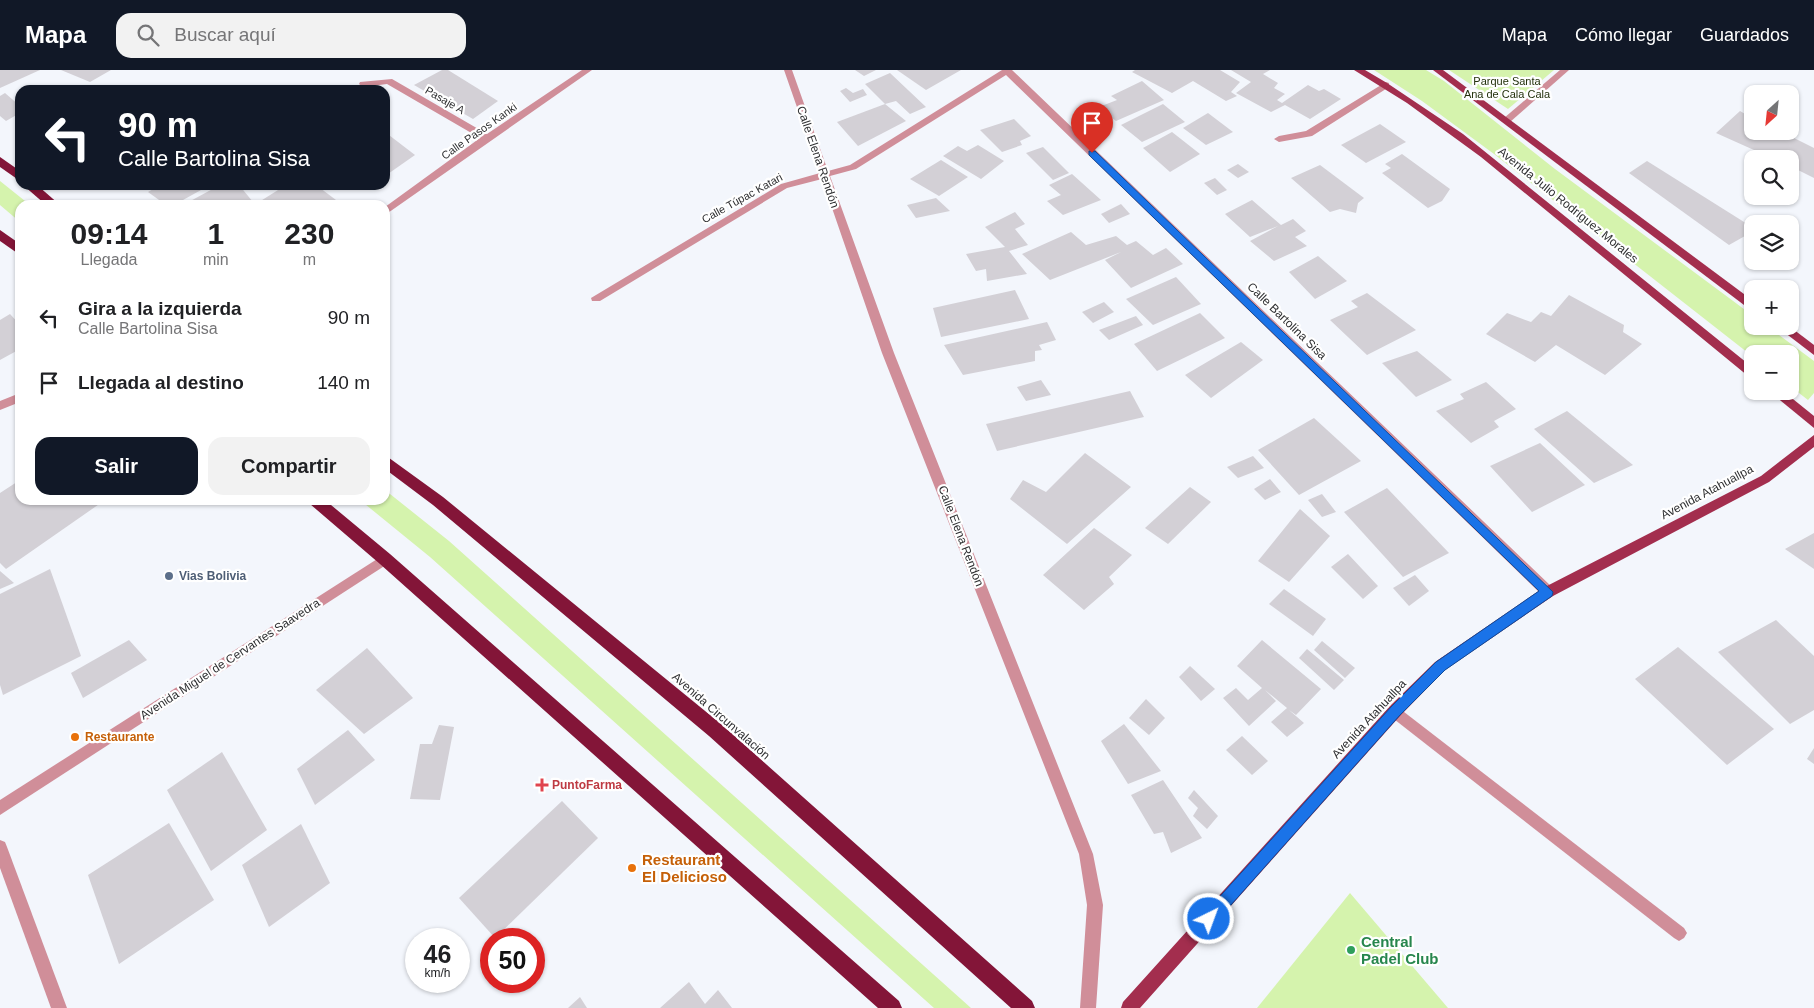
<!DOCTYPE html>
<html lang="es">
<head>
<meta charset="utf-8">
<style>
	:root { --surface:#fff; --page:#f2f2f2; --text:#202124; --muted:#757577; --accent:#111827 }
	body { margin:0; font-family:Helvetica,sans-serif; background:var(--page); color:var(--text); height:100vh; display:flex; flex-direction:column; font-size:19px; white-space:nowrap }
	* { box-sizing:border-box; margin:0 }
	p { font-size:16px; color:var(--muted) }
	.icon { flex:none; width:28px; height:28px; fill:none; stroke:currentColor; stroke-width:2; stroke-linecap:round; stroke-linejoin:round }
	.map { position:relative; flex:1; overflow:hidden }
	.side { position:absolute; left:15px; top:130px; width:375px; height:305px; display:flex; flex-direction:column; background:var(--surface); border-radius:15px; box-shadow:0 1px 4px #0004 }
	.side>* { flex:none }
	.guide { position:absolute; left:15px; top:15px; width:375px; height:105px; border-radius:15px; box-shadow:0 1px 4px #0004; background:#111827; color:#fff; overflow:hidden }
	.needle { width:32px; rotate:207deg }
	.fabs { position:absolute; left:1744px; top:15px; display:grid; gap:10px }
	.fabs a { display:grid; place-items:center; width:55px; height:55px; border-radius:10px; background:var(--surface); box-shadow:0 1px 4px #0004; font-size:25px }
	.speed { position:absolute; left:405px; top:858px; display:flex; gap:10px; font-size:25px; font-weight:700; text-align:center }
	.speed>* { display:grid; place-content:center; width:65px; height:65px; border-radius:50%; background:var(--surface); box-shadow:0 1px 4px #0004; line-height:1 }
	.speed small { font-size:12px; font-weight:400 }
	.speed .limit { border:8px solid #d22; background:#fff; color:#111 }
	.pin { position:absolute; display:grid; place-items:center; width:42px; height:42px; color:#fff; margin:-51px -21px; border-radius:50% 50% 50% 0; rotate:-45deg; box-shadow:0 0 5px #0007 }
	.pin .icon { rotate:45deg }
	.me { position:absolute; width:55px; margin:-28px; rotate:42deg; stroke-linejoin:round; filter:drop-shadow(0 0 4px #0008) }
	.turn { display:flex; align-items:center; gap:18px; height:105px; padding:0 20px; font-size:22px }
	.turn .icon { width:65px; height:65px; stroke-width:2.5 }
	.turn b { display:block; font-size:35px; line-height:42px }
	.eta { display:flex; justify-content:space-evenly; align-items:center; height:85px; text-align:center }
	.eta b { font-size:30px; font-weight:700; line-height:35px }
	.cta { display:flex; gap:10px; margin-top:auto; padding:10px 20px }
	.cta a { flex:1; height:58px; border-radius:15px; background:var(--accent); color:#fff; font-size:20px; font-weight:700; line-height:58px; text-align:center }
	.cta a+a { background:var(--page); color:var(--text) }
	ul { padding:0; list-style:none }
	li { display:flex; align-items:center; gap:15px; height:65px; padding:0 20px }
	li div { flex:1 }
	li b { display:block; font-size:19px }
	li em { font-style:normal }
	header { display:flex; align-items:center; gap:30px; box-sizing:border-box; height:70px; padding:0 25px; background:var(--accent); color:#fff }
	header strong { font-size:24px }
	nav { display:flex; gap:28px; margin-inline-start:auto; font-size:18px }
	.search { width:350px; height:45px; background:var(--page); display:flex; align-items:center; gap:12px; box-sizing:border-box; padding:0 18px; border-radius:15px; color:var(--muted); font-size:19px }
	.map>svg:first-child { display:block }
	.green { fill:#d5f3ad }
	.building { fill:#d3d0d6 }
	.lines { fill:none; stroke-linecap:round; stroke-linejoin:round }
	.minor { fill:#d08e99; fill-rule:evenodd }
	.major { fill:#a32e4e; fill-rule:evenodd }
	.highway { fill:#831538; fill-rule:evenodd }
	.route { fill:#1a73e8; stroke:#114b97 }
	.service-dot { fill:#5c6f8a; stroke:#fff; stroke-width:2 }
	.food-dot { fill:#e8710a; stroke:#fff; stroke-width:2 }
	.health-dot { fill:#e0444e; stroke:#fff; stroke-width:2 }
	.leisure-dot { fill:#2e9e5b; stroke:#fff; stroke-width:2 }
	.labels { text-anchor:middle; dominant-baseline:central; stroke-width:4.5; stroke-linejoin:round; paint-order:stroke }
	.far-park-label { font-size:11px; fill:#24320d; stroke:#fff }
	.far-street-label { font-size:11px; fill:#2e2f31; stroke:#fff }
	.street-label { font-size:12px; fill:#2e2f31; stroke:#fff }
	.service-label { font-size:12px; font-weight:bold; fill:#4e5e75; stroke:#fff; text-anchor:start }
	.food-label { font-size:12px; font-weight:bold; fill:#c56008; stroke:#fff; text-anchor:start }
	.health-label { font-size:12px; font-weight:bold; fill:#be3a42; stroke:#fff; text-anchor:start }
	.near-food-label { font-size:15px; font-weight:bold; fill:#c56008; stroke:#fff; text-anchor:start }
	.near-leisure-label { font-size:15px; font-weight:bold; fill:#27864d; stroke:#fff; text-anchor:start }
</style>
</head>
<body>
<header>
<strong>Mapa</strong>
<div class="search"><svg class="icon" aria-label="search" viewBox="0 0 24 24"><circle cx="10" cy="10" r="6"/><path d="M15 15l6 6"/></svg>Buscar aquí</div>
<nav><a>Mapa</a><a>Cómo llegar</a><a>Guardados</a></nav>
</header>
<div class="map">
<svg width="1814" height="938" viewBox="0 0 1814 938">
	<rect width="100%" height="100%" fill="#f3f6fc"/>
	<g class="green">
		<polygon points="1374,0 1426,0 1444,11 1555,99 1752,245 1752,256 1767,256 1814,291 1814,323 1808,330 1790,316 1790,284 1752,284 1752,286 1494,84 1422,31"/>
		<polygon points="1449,0 1554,0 1508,39"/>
		<polygon points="0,111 30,135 20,135 20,152 0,135"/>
		<polygon points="385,420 449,471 971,938 934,938 430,487 360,430 385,430"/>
		<polygon points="1350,823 1448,938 1257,938"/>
	</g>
	<g class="building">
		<polygon points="0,0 40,0 0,18"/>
		<polygon points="61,0 111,0 90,12"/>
		<polygon points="442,0 448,0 498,31 473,49 414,15"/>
		<polygon points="855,0 876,0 864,6"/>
		<polygon points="897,0 961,0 926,20"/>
		<polygon points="1135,0 1220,0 1240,12 1231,22 1237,26 1226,31 1193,11 1172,23 1132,2"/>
		<polygon points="1231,0 1270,0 1263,4 1278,13 1274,18 1285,24 1277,30 1282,33 1308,15 1319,21 1324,19 1341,29 1310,49 1285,35 1271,42 1236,23 1251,12"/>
		<polygon points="890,3 926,37 910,44 896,31 885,34 865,14"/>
		<polygon points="1142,11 1164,30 1116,51 1099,37 1117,30 1111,26"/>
		<polygon points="846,18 853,23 863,19 867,25 850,32 840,21"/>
		<polygon points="5,23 20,36 20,43 6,51 0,46 0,26"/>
		<polygon points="885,34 906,51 858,76 837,52"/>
		<polygon points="1163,34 1185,52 1142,72 1121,55"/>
		<polygon points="1740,41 1752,48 1752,61 1780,61 1814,78 1814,108 1790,96 1790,89 1774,89 1716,63"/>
		<polygon points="1208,43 1233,62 1206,75 1183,58"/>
		<polygon points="1014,49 1031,66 1020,71 1022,75 1002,82 980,60"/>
		<polygon points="1380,54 1406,72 1366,93 1341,75"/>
		<polygon points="385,62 415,85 385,106"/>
		<polygon points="1172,62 1200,84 1170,102 1143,78"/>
		<polygon points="978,75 1004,91 981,109 943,86 958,76 967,81"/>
		<polygon points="1043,77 1069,103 1053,110 1026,83"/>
		<polygon points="1402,84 1450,119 1442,131 1428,138 1382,103 1391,98 1385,94"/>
		<polygon points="941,90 968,107 939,126 910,109"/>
		<polygon points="1647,91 1752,157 1752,162 1729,175 1629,103"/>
		<polygon points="1238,94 1249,102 1238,108 1227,100"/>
		<polygon points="1320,95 1364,128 1358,133 1356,143 1340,139 1330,142 1291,108"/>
		<polygon points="1072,104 1101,130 1063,145 1047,131 1061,125 1049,115"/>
		<polygon points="1215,108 1227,120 1217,125 1204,113"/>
		<polygon points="160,115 210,115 174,135 166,135 148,122"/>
		<polygon points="220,115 239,115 253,132 247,135 183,135"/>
		<polygon points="286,115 316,115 340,133 336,135 264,135 259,132"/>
		<polygon points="936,128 950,141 916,148 907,135"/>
		<polygon points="1252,130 1281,155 1293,149 1306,161 1295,167 1307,176 1274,191 1250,171 1278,156 1250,167 1225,144"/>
		<polygon points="1121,134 1130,144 1109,153 1101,144"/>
		<polygon points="1015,142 1025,154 1015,159 1028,175 1009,181 1027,204 987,211 986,199 976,201 966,184 1005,177 985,157"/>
		<polygon points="1071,162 1086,175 1116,166 1127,175 1136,171 1153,185 1166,178 1183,194 1131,218 1105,190 1121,182 1050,210 1022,184"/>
		<polygon points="1318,186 1347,211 1315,229 1289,202"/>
		<polygon points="1176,207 1201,234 1153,255 1126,229"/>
		<polygon points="1015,220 1029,249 941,267 933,238"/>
		<polygon points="1367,223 1416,260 1367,285 1330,250 1358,237 1351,231"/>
		<polygon points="1569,225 1624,255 1623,262 1642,274 1605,305 1556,275 1535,292 1486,264 1507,243 1531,252 1541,242 1551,246"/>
		<polygon points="1104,232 1114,242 1093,253 1082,242"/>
		<polygon points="1200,243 1225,268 1157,301 1134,274"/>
		<polygon points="10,244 20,255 20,279 0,290 0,250"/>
		<polygon points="1136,246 1143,255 1109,270 1099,260"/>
		<polygon points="1047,252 1056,270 1039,275 1042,280 1035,281 1035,291 963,305 944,275"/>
		<polygon points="1241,272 1263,290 1211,328 1185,305"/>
		<polygon points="1417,281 1452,310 1416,327 1382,293"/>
		<polygon points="1041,310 1051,325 1026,331 1017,317"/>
		<polygon points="1486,312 1516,339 1494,351 1499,357 1471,373 1436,341 1464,329 1460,324"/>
		<polygon points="1130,321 1144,347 997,381 986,354"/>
		<polygon points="1567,341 1633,395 1594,413 1534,359"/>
		<polygon points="1314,348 1361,391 1299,425 1258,380"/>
		<polygon points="1540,373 1585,415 1532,442 1490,396"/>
		<polygon points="1085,383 1131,417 1067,474 1010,429 1023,410 1046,422"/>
		<polygon points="1253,386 1264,398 1238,408 1227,397"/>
		<polygon points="1270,409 1281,422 1265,430 1254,419"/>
		<polygon points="20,410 20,430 105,430 6,499 0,493 0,423"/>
		<polygon points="1190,417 1211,432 1168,474 1145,458"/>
		<polygon points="1387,418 1449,483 1403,507 1344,442"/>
		<polygon points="1322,424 1336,442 1322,447 1308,430"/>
		<polygon points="1300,439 1330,466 1289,512 1258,491"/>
		<polygon points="1094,458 1132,485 1109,507 1114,514 1084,540 1043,505"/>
		<polygon points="1814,463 1814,499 1785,479"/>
		<polygon points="1348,484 1378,516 1363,529 1331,497"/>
		<polygon points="50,499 81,586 3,625 0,615 0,524"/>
		<polygon points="0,501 14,513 0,519"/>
		<polygon points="1415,505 1429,521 1409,536 1393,518"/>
		<polygon points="1284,519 1326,549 1313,566 1269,534"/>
		<polygon points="1776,550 1814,586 1814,640 1790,654 1718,582"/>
		<polygon points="129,570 147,590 83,628 71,603"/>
		<polygon points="1262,570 1321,619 1296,645 1289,640 1304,653 1287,667 1271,652 1287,638 1265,620 1276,631 1249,656 1223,628 1236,618 1248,630 1262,618 1237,596"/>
		<polygon points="1322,571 1355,598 1345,608 1314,580"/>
		<polygon points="1678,577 1774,659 1727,695 1635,609"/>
		<polygon points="367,578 413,628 364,664 316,620"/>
		<polygon points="1307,579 1344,610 1334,620 1299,588"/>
		<polygon points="1190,596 1215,619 1201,631 1179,607"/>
		<polygon points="1146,629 1165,648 1149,665 1129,648"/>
		<polygon points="1124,654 1161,701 1128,714 1101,671"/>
		<polygon points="439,655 454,657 440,730 410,729 420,674 432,674"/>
		<polygon points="348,660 375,690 315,735 297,699"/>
		<polygon points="1242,666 1268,691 1252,705 1226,680"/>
		<polygon points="1814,678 1814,694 1807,689"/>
		<polygon points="222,682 267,760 211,801 167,720"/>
		<polygon points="1163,710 1202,768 1171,783 1163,762 1154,764 1131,725"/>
		<polygon points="1194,720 1218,746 1207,759 1193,746 1198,738 1188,728"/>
		<polygon points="562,731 598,768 495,868 459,828"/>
		<polygon points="169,753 214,830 119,894 88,805"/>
		<polygon points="301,754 330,813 269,857 242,795"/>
		<polygon points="689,912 705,934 718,920 732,938 660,938"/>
		<polygon points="580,927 587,938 568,938"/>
	</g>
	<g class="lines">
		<g class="minor">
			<polygon points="582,0 592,0 385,145 385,137 480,68 387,14 363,17 359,14 360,12 392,9 487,64"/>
			<polygon points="784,0 792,0 828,101 850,95 1002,0 1012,0 1553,518 1554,522 1553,526 1548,528 1543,526 1006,5 856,99 830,106 894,283 1093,784 1103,835 1096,938 1080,938 1087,835 1079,784 882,283 822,109 787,118 600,231 592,231 591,228 781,114 820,103"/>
			<polygon points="1560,0 1569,0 1510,52 1504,52 1504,48"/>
			<polygon points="1386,12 1389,13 1389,17 1312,66 1279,72 1274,69 1279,66 1306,61"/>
			<polygon points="20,323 20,332 0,340 0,331"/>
			<polygon points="385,484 389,485 391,489 389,493 0,745 0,730"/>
			<polygon points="1395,635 1684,858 1687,863 1684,868 1679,871 1674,868 1390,646 1388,641 1390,636"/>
			<polygon points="0,770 5,772 7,777 67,938 51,938 0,798"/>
		</g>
		<g class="major">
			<polygon points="1354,0 1365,0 1387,13 1463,64 1752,297 1752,307 1748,306 1481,87 1407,33"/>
			<polygon points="1433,0 1443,0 1752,230 1752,239 1748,238"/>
			<polygon points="1776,256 1789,256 1814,275 1814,285"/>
			<polygon points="1769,321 1783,321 1814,346 1814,358"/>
			<polygon points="1814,365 1814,377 1769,412 1553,526 1445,600 1400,646 1140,938 1121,938 1123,932 1390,636 1435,592 1543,518 1761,406"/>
		</g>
		<g class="highway">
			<polygon points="0,87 20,101 20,111 0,97"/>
			<polygon points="23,115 37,115 60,135 46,135"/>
			<polygon points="0,160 20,174 20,185 0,171"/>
			<polygon points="385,385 443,427 721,654 1032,931 1035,938 1011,938 709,666 433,435 385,399"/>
			<polygon points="308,430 325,430 390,484 899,931 902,938 878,938 380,494 310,434"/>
		</g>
	</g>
	<polygon class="route" points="1089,81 1095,81 1553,522 1552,526 1445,600 1400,645 1214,854 1209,856 1204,854 1202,849 1204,844 1391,637 1436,592 1539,521 1089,85"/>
	<circle class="service-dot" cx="169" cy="506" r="5"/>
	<g class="food-dot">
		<circle cx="75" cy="667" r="5"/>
		<circle cx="632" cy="798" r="5"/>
	</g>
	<path class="health-dot" d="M539.5 707.5h5v5h5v5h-5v5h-5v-5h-5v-5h5z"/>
	<circle class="leisure-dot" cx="1351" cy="880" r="5"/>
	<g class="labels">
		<g class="far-park-label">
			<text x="1507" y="11">Parque Santa<tspan x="1507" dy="13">Ana de Cala Cala</tspan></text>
		</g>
		<g class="far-street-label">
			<text transform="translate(445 30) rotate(30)">Pasaje A</text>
			<text transform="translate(479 61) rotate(-35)">Calle Pasos Kanki</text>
			<text transform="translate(742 128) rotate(-29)">Calle Túpac Katari</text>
		</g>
		<g class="street-label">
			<text transform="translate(818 87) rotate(71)">Calle Elena Rendón</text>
			<text transform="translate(1568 135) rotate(39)">Avenida Julio Rodríguez Morales</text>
			<text transform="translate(1287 251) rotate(44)">Calle Bartolina Sisa</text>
			<text transform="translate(1707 422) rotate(-28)">Avenida Atahuallpa</text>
			<text transform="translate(961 466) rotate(69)">Calle Elena Rendón</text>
			<text transform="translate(230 589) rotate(-33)">Avenida Miguel de Cervantes Saavedra</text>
			<text transform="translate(721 646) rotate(41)">Avenida Circunvalación</text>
			<text transform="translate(1369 649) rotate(-47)">Avenida Atahuallpa</text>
		</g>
		<g class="service-label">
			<text x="179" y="506">Vias Bolivia</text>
		</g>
		<g class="food-label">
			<text x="85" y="667">Restaurante</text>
		</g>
		<g class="health-label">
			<text x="552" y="715">PuntoFarma</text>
		</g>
		<g class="near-food-label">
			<text x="642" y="789">Restaurant<tspan x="642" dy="17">El Delicioso</tspan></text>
		</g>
		<g class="near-leisure-label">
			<text x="1361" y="871">Central<tspan x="1361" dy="17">Padel Club</tspan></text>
		</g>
	</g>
</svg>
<div class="fabs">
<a><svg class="needle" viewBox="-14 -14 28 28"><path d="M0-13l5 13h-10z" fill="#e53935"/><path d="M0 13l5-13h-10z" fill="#757577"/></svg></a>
<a><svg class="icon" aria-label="search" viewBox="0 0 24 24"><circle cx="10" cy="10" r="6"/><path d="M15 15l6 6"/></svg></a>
<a><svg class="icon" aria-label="layers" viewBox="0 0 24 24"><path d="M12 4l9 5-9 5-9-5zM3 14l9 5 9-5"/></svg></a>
<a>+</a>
<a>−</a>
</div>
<div class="speed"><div>46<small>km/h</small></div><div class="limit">50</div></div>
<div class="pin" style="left:1092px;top:83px;background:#d93025"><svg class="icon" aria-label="arrive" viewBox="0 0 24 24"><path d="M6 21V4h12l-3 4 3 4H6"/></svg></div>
<svg class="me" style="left:1209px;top:849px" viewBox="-20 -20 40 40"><circle r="17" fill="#1a73e8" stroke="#fff" stroke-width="3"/><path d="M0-11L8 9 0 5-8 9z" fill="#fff"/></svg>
<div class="guide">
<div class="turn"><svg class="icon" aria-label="left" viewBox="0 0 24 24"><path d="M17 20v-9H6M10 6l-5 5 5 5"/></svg><div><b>90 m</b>Calle Bartolina Sisa</div></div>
</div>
<section class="side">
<div class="eta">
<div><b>09:14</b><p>Llegada</p></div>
<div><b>1</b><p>min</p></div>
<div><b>230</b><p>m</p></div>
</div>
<ul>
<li><svg class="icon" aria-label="left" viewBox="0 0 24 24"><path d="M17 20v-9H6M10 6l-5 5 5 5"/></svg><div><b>Gira a la izquierda</b><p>Calle Bartolina Sisa</p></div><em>90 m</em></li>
<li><svg class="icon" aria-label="arrive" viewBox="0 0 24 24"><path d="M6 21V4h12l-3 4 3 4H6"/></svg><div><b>Llegada al destino</b></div><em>140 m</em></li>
</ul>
<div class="cta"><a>Salir</a><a>Compartir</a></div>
</section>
</div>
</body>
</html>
